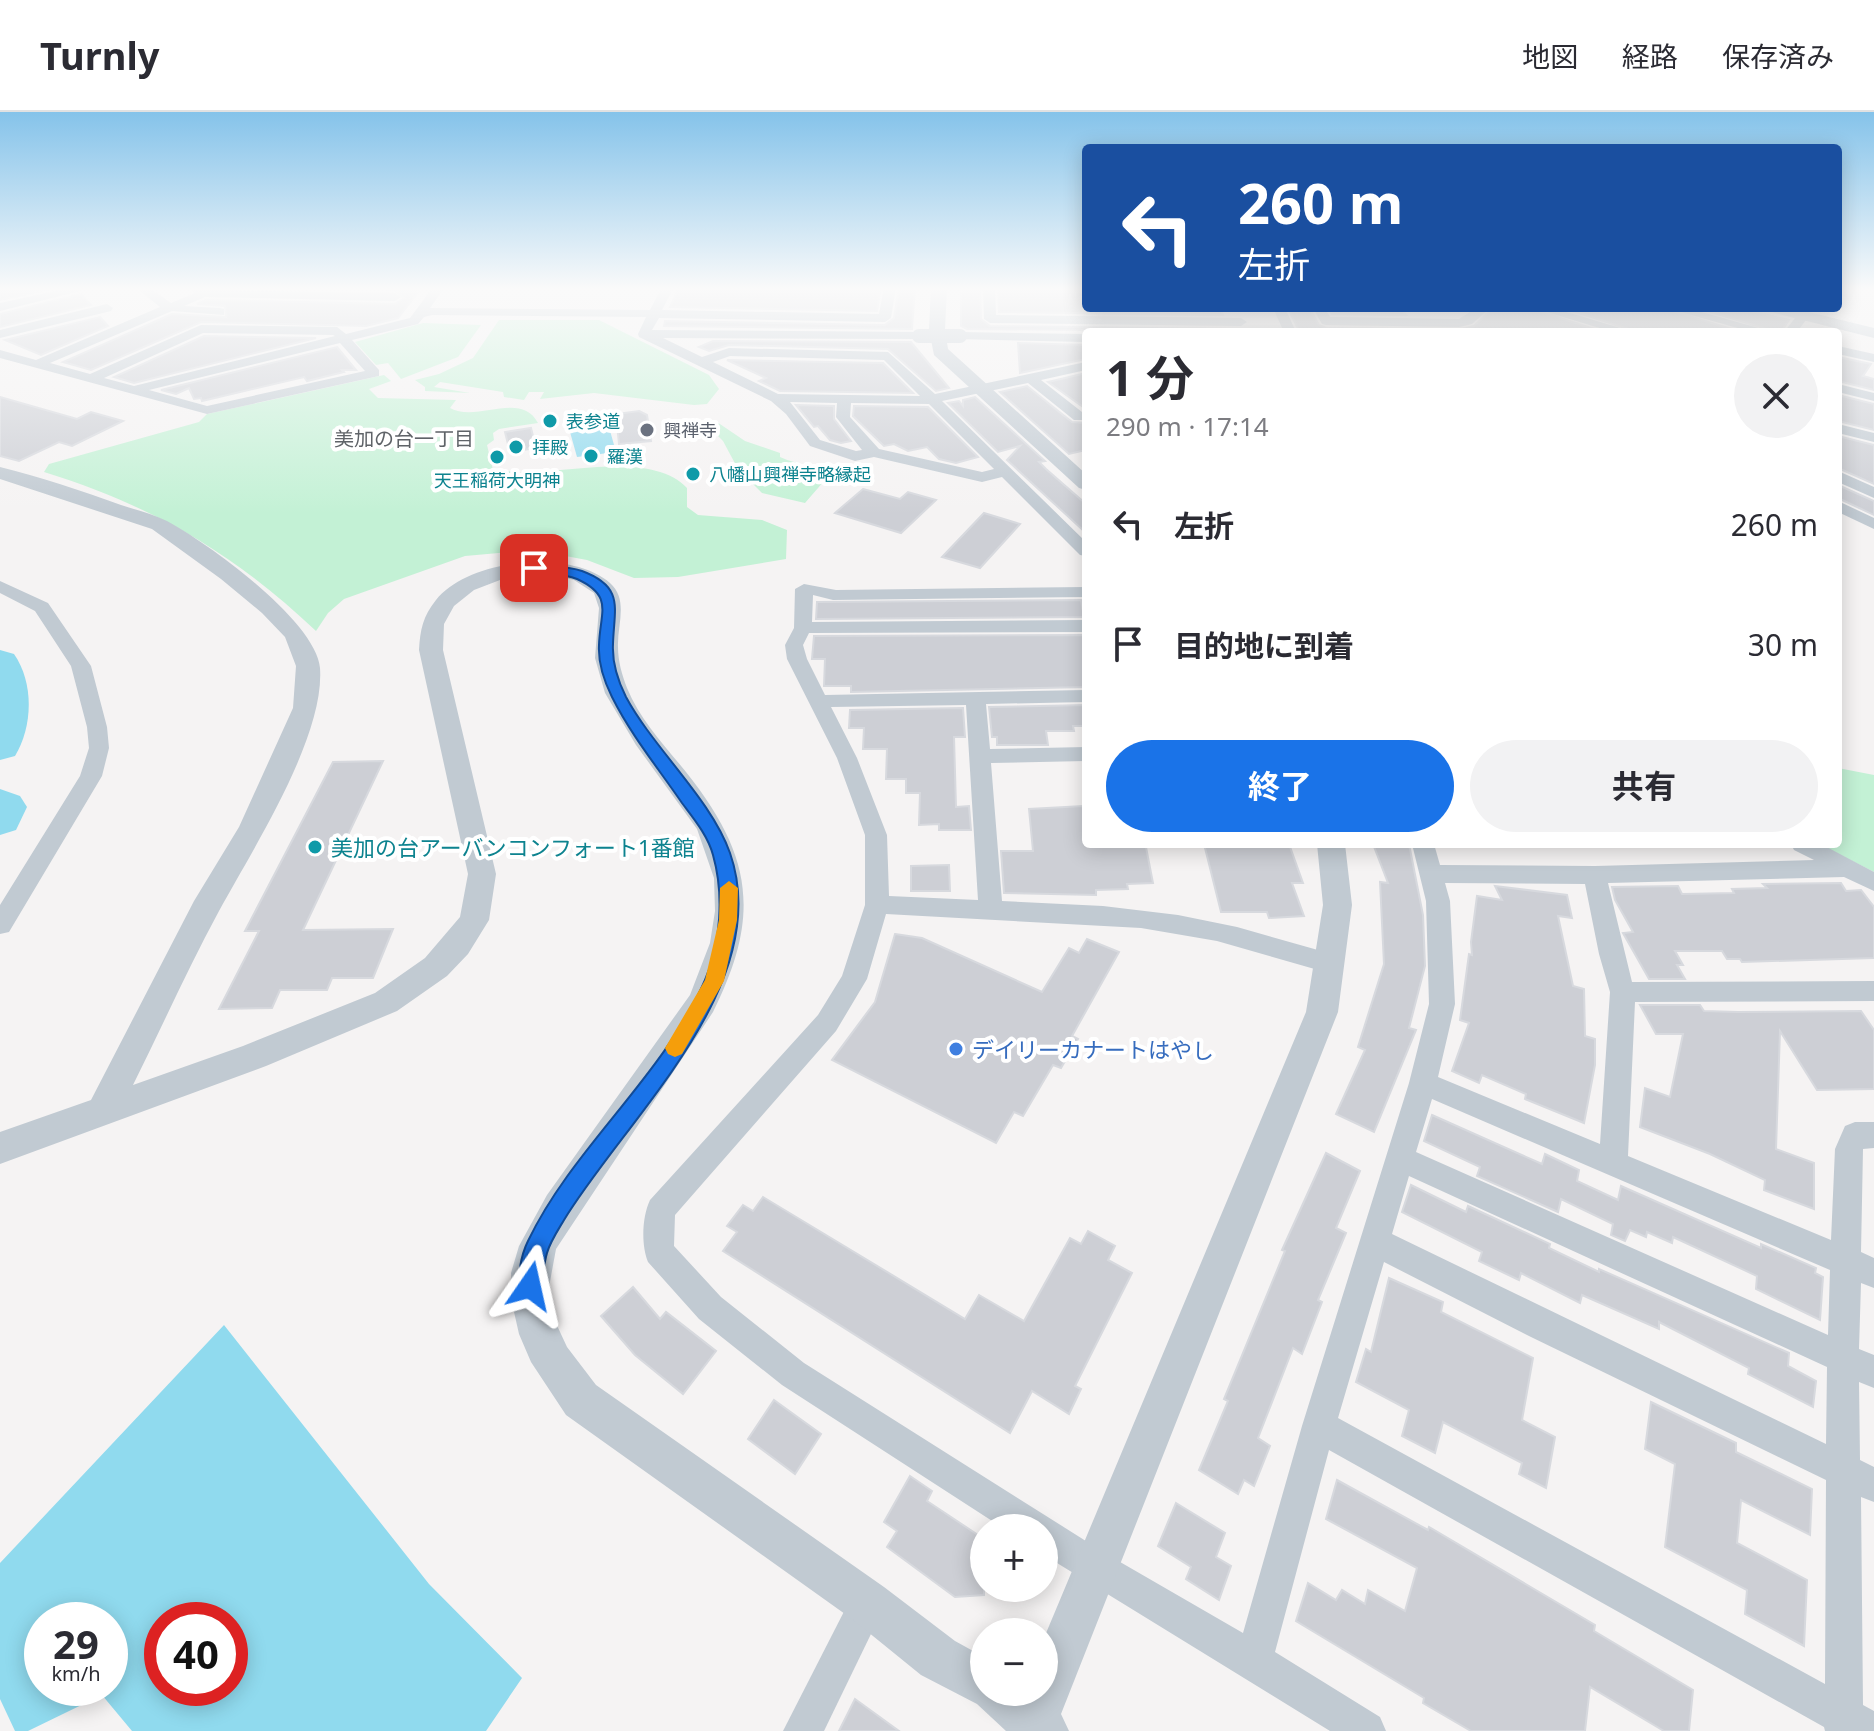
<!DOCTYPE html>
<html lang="ja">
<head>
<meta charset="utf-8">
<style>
	:root { --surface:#fff; --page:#f2f2f3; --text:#2b2b33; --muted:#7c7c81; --line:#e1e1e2; --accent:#1a73e8 }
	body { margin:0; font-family:"Noto Sans","Noto Sans JP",sans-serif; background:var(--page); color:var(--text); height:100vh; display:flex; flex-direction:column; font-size:30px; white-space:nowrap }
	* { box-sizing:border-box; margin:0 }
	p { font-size:26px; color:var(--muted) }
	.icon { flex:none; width:44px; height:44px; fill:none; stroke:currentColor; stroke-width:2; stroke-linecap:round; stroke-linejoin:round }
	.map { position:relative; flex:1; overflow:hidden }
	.details { position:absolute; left:1082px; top:216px; width:760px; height:520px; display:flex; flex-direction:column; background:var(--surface); border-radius:8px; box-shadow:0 4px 20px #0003 }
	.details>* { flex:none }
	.banner { position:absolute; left:1082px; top:32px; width:760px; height:168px; border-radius:8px; box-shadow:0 4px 20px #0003; background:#1a4fa0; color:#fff; overflow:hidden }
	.controls { position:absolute; left:970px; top:1402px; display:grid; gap:16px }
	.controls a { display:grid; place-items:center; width:88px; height:88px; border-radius:50%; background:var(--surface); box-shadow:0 4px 20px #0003; font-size:40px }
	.speed { position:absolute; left:24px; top:1490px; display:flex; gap:16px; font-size:40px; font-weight:700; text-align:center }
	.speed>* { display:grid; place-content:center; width:104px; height:104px; border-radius:50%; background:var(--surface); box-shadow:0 4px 20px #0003; line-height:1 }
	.speed small { font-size:20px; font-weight:400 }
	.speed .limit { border:12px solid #d22; background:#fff; color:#111 }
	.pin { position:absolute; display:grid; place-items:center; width:68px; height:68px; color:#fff; margin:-34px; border-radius:16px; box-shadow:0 4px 12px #0006 }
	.me { position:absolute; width:88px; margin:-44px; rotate:11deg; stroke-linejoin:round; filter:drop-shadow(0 0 6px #0008) }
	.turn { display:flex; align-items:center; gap:28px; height:168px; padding:0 24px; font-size:36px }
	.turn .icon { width:104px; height:104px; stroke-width:2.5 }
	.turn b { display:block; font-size:56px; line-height:68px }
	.round { display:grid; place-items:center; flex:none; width:84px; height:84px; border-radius:42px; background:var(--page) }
	.overview { display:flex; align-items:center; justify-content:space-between; height:136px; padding:0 24px }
	h1 { font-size:48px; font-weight:700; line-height:60px }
	.primary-button { display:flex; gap:16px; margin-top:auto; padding:16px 24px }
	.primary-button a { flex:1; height:92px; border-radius:48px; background:var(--accent); color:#fff; font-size:32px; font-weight:700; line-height:92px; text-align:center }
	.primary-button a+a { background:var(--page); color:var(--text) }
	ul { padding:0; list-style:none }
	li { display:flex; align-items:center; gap:24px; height:120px; padding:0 24px }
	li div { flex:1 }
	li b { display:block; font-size:30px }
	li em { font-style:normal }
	header { display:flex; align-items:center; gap:48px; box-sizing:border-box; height:112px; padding:0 40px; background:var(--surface); border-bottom:2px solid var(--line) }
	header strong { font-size:38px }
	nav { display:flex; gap:44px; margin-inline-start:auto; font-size:28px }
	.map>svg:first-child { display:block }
	.green { fill:#c3f1d5 }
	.water { fill:#90daee; fill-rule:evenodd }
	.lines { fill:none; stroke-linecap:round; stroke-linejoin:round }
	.river { fill:#90daee; fill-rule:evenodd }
	.building { fill:#cdcfd5; stroke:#d7d9de; stroke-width:2 }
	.minor { fill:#c1cad2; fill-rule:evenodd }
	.tertiary { fill:#c1cad2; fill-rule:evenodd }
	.minor-bridge { stroke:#c1cad2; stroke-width:14 }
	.route { fill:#1a73e8; stroke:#114b97; stroke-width:2 }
	.slow { fill:#f59e0b }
	.culture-dot { fill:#0f9aa8; stroke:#fff; stroke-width:3 }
	.worship-dot { fill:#6b7280; stroke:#fff; stroke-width:3 }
	.shop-dot { fill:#3f7fe0; stroke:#fff; stroke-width:3 }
	.labels { text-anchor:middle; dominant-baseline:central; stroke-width:8; stroke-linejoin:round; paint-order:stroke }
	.far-culture-label { font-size:18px; fill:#0d838f; stroke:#fff; text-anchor:start }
	.far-worship-label { font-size:18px; fill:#5b616d; stroke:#fff; text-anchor:start }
	.far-neighbourhood-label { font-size:20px; fill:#5f6368; stroke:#fff }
	.culture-label { font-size:22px; fill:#0d838f; stroke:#fff; text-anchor:start }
	.shop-label { font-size:22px; fill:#366cbe; stroke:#fff; text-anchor:start }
</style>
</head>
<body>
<header>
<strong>Turnly</strong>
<nav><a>地図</a><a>経路</a><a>保存済み</a></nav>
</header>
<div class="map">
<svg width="1874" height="1619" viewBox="0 0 1874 1619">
	<rect width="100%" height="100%" fill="#f5f3f3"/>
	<g class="green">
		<polygon points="499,208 599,208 709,263 719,277 707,292 694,293 594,281 540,287 544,280 529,280 524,288 504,285 503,280 440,270 434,275 470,281 425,279 425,275 415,268 439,262 473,246"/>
		<polygon points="423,211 481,213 458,245 401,267 388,251 376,253 355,230"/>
		<path d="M384 263 391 269 369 277 378 286 456 288 450 296C477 311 521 278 538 311L499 317 493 321 494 328 487 333 493 358C505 357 513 361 523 361 569 360 654 340 687 376V395L698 403 762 408 787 418 786 447 678 465 634 466 587 448 533 438 465 444 344 487 328 501 316 519C232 440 153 394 44 360L49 352 199 310 207 302Z"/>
		<path d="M714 308 745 329 780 341V345C798 353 813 353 831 361L805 391 762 381 738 357 723 329 706 312Z"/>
		<polygon points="1838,656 1874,663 1874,760 1819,732 1838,732"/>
	</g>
	<g class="water">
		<polygon points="607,308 616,340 577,345 568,313"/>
		<path d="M224 1213 429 1472 522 1566 486 1619H132L102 1583 28 1619H15L0 1587V1451ZM42 1508H110V1576H42ZM162 1508H230V1576H162Z"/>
	</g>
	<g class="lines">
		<g class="river">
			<path d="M0 538 14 542C34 571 33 614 15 644L0 648Z"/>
			<polygon points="0,677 20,684 27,695 16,718 0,723"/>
		</g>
	</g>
	<g class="building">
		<polygon points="0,175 60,175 0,188"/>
		<polygon points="214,175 422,175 398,206 366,214 201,210 91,258 63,250 172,202 226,205 225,194 197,192 206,188 395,192 404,186 395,178"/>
		<polygon points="679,175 736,176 881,175 877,199 670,195"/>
		<polygon points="899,175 915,175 912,217 664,214 665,209 885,213 894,206"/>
		<polygon points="961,175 980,175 981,207 990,214 1228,217 1229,219 967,217 961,214"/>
		<polygon points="998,175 1086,177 1086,196 1220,196 1223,203 999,200"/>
		<polygon points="81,182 91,193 0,215 0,202"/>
		<polygon points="1493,196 1530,196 1603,220 1299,219 1289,198 1311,199 1319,213 1326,216 1459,218 1474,214"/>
		<polygon points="1564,196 1663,196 1741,220 1637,220"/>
		<polygon points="1698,196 1737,196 1789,208 1781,220 1776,220"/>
		<polygon points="1329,197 1403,199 1406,203 1332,202"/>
		<polygon points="100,205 108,214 41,243 5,228"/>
		<polygon points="204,224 316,226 134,271 114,265"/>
		<polygon points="713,229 911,230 949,276 936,279 888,237 729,233 709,239 699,235"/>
		<polygon points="1018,231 1086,233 1086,247 1020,261"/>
		<polygon points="337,235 356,258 342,258 344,260 307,269 304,265 202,289 201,286 194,287 189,276 176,282 161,278"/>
		<polygon points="1838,245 1871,252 1863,264 1874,267 1874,278 1838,269"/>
		<polygon points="727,248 883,251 913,281 780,279 759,269 766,266"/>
		<polygon points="1086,261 1086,297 1048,270"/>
		<polygon points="1027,274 1072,310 1086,311 1086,338 1069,342 1000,280"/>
		<polygon points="1838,283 1874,292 1874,318 1838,309"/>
		<polygon points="0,285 77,307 91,300 123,309 72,334 59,330 19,349 0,344"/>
		<polygon points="975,285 1045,349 1039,350 1046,357 1086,392 1086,421 1007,348 1020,334 998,340 948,291 959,289 963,294 963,288"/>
		<polygon points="796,293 834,294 834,307 851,329 841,331 830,328 818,314 814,315"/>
		<polygon points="854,294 928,295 978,345 956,351 939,347 927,335 908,339 894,332 884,334 853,304"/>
		<polygon points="639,299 647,303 651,329 619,332 616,302"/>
		<polygon points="531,316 536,336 510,340 505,320"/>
		<polygon points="1838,324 1874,333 1874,372 1838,356"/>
		<polygon points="1838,373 1874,389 1874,403 1838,386"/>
		<polygon points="863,377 900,387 908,380 936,388 901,421 835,401"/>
		<polygon points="984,401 1020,412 980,456 942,445"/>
		<polygon points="1081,488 1084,505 816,507 817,490"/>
		<polygon points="1086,523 1086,575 851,580 851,574 824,574 825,547 812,547 814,524"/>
		<polygon points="1086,593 1086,614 1073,614 1074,619 1046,619 1048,633 997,633 997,625 992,625 989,595"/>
		<polygon points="963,596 965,625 954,625 956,695 969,694 971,718 939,718 939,712 919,713 920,681 906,681 906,667 886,667 887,637 863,637 864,616 849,616 850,598"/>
		<polygon points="383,649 303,818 393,817 373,866 332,866 327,878 280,878 272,896 219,897 259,819 245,819 333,650"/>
		<polygon points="1083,694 1086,734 1146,735 1153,771 1127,772 1128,777 1096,778 1096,783 1004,781 1001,739 1033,739 1029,697"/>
		<polygon points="1204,732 1289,732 1303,771 1292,771 1304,804 1269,806 1267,800 1221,800"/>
		<polygon points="1373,732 1408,732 1410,737 1423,803 1425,854 1409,916 1416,918 1374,1020 1336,1002 1365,938 1358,935 1384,852 1380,770 1388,771"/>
		<polygon points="949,753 950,779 911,779 911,754"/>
		<polygon points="1841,771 1846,779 1861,778 1874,795 1874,846 1742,850 1740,847 1727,847 1722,839 1675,839 1683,853 1677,853 1685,867 1649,867 1623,821 1633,820 1615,788 1612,775 1678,774 1682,782 1734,781 1732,777 1767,776 1763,772"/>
		<polygon points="1495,774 1567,783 1572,806 1558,804 1573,874 1584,877 1585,924 1595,927 1595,953 1584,1011 1525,987 1526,982 1482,963 1479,971 1452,959 1469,911 1460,908 1469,842 1472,843 1471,830 1477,784 1502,788"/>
		<polygon points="895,822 922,826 1042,880 1069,836 1079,841 1087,827 1119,840 1072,924 1078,927 1061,956 1053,953 1023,1004 1014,1000 996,1031 832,948 875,890"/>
		<polygon points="1640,893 1700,893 1704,899 1738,900 1861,899 1874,918 1874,977 1817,978 1780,919 1776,1037 1814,1051 1814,1097 1764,1078 1765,1068 1710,1042 1640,1015 1645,976 1670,985 1683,922 1656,922"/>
		<polygon points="1432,1003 1542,1052 1545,1042 1579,1058 1577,1069 1618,1088 1621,1074 1761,1136 1761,1132 1816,1156 1815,1161 1823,1165 1820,1208 1756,1177 1757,1164 1673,1125 1672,1131 1647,1120 1646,1125 1630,1118 1625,1129 1611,1123 1613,1112 1561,1087 1558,1100 1477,1064 1480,1055 1424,1029"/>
		<polygon points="1326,1041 1360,1059 1336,1116 1346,1121 1318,1188 1322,1190 1302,1242 1293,1236 1258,1326 1270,1334 1254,1374 1244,1368 1238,1382 1199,1358 1228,1289 1224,1287 1285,1139 1282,1138"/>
		<polygon points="1411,1073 1466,1100 1468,1094 1550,1132 1549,1136 1599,1160 1599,1157 1789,1241 1788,1254 1816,1269 1813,1295 1748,1262 1749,1256 1659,1210 1659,1217 1582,1183 1580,1191 1521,1161 1519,1168 1479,1149 1482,1140 1402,1100"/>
		<polygon points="763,1085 965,1207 979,1183 1024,1209 1070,1126 1081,1132 1088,1119 1115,1134 1108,1148 1132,1161 1075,1274 1081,1277 1069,1302 1032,1279 1010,1321 723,1139 737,1120 727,1114 743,1093 753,1099"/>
		<polygon points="1389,1166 1443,1190 1441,1200 1533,1246 1522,1308 1555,1325 1546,1376 1519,1362 1522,1351 1443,1310 1435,1341 1402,1324 1409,1298 1356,1270 1366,1237 1371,1240"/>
		<polygon points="633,1175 660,1207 666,1200 716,1239 683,1282 635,1243 601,1204"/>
		<polygon points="774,1288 821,1322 795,1362 748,1327"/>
		<polygon points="1651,1290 1736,1331 1736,1340 1812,1377 1810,1423 1741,1388 1737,1431 1807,1468 1804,1534 1745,1502 1747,1478 1665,1435 1675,1352 1645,1337"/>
		<polygon points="910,1364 932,1379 927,1389 984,1427 984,1483 955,1485 887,1435 897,1419 884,1410"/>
		<polygon points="1337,1368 1428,1418 1429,1415 1595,1513 1594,1519 1693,1578 1689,1619 1664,1619 1590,1575 1585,1619 1471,1619 1423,1591 1424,1586 1296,1509 1308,1471 1336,1488 1342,1478 1365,1492 1368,1478 1405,1499 1417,1456 1326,1407"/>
		<polygon points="1176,1391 1225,1421 1216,1445 1231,1454 1219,1488 1186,1467 1191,1455 1158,1434"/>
		<polygon points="855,1587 899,1619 839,1619"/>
	</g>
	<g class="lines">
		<g class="minor">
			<polygon points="74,175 96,175 0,199 0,191"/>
			<path d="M135 175H148L171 191 195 181 188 175 215 178 395 181 401 185 395 189 205 185 184 194 220 196 224 197V203L172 199 50 251 90 262 201 213 337 215 346 222 410 206 433 175H445L430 196 650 198 662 175H674L662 198 879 202 884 175H896L891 206 885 210 659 206 652 218 919 220 924 221V227L663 226 702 245 729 236 888 240 935 282 1086 250V258L1041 268 1082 300H1086V308H1074L1028 271 942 289 1086 430V444L1080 443 1002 365 982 370 874 345 855 349 810 334 786 302 771 289 639 225 638 222 646 205 432 203 424 205 418 212 352 228 379 258V264L207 302 0 246V238L36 248 160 195ZM203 221 333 223 335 224 134 274 104 266ZM340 231 365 259 207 294 149 278ZM730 244 884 248 920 284 778 282 713 250ZM790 290 837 291 836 305 862 338 856 339 820 328ZM851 291 929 292 994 357 982 360 879 337 850 305Z"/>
			<polygon points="983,175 995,175 996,203 1241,206 1247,210 1241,214 990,211 984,207"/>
			<polygon points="107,192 113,196 111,199 0,226 0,218"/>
			<polygon points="1273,196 1285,196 1296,220 1284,220"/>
			<polygon points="1313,196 1325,196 1330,205 1459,207 1476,196 1490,196 1472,212 1459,215 1326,213 1322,212"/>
			<polygon points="1533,196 1553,196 1634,220 1613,220"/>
			<polygon points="1666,196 1687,196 1773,220 1752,220"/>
			<polygon points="1799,201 1809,204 1797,220 1784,220"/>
			<polygon points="960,220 1086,222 1086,230 955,227 955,221"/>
			<polygon points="1838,234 1874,242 1874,250 1838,242"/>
			<polygon points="1838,272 1874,281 1874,289 1838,280"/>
			<polygon points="1838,312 1874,321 1874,330 1838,321"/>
			<polygon points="1838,359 1874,375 1874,386 1838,370"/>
			<polygon points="1838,389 1874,406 1874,417 1838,400"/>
			<polygon points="0,469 48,491 91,554 107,615 109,636 102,664 9,820 0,822 0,793 80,664 89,636 87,615 71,554 35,499 0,481"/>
			<path d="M804 472 836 478 1086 475V485L833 488 813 483 812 510 1086 508V520L809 521 803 533 807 547 825 583 1086 578V590L986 592 990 637 1086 635V649L991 651 1002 789 1103 794 1178 803 1237 815 1332 842 1341 845 1344 852 1341 859 1332 862 1217 829 1141 816 886 802 867 867 836 919 675 1103 674 1134 721 1185 804 1251 1108 1443 1243 1521 1302 1314 1409 971 1429 892 1426 789 1412 732H1434L1440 753 1595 754 1814 748 1794 738 1791 732H1821L1874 760V779L1844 765 1608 771 1632 870 1874 869V889L1635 890 1628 1044 1831 1128 1835 1037 1845 1014 1855 1010H1874V1036L1863 1037 1861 1140 1874 1146V1176L1861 1171 1859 1237 1874 1243V1276L1859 1270 1860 1348 1874 1355V1390L1861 1385 1863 1593 1874 1599V1619H1825L1824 1615 1329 1338 1275 1540 1380 1605 1386 1619H1330L1044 1443V1416H1003L782 1273 699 1207 648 1150C641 1133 642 1105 650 1088L818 903 842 864 865 793V723L837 646 787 547 785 533 794 516 795 477ZM966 593 978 788 889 784 887 723 857 646 831 595ZM1445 771 1585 772 1599 842 1610 880 1600 1032 1438 965 1455 892 1450 789ZM1432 987 1830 1158 1828 1223 1416 1040ZM1409 1064 1827 1255 1826 1332 1392 1122ZM1384 1150 1531 1225 1826 1368 1825 1572 1338 1306Z"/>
			<polygon points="868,1473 881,1478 886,1491 824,1619 783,1619 855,1478"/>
		</g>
		<g class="tertiary">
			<polygon points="931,175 947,175 945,218 948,237 1086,362 1086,378 1079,376 934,243 929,218"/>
			<polygon points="1765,196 1792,196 1874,216 1874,226 1767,199"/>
			<path d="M0 355C41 365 82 379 121 393 136 398 153 402 167 409 208 431 316 509 320 556 325 626 252 738 219 799 188 856 162 915 133 973L243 934 375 881 425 846 460 805 468 762 419 538C420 518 423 504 436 488 469 447 570 436 610 471 629 488 617 513 618 535 618 549 622 563 627 576 640 608 665 634 686 660 753 744 761 804 713 900L556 1137 549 1175 554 1207 567 1235 596 1273 884 1475 955 1529 984 1545V1580H1044V1526L1306 900 1323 793 1317 732H1345L1352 793 1338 900 1061 1602 1069 1619H1006L977 1592 921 1563 852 1507 566 1303 531 1250 519 1222 512 1191 511 1161 519 1134 547 1083 690 883 710 831 715 799 714 766 697 717 636 633 605 581 595 546 599 496 594 481 574 468 554 463H524L500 468 474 478 454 494 444 512 443 538 496 762 489 808 468 842 447 864 397 899 266 954 0 1052V1020L91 988 194 789 239 715 293 596 296 554 285 525 262 501 221 467 152 417 0 367Z"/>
		</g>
		<polyline class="minor-bridge" points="919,224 960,224"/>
	</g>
	<linearGradient id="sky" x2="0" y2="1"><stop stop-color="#85c3ea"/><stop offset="0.44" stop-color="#fafafa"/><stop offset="1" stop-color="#fafafa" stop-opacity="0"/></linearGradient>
	<rect width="1874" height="402" fill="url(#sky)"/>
	<path class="route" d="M534 452C549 454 568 454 582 459 625 475 614 496 613 532 612 550 618 569 626 585 654 637 711 687 730 741 776 873 626 1006 564 1108 558 1118 550 1130 547 1141 543 1155 543 1169 538 1182L530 1185 521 1182C516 1168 521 1143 528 1129 573 1035 663 965 705 868 721 831 724 782 713 743 708 724 694 707 682 691 658 656 631 623 612 585 604 569 598 550 599 533 600 500 614 484 577 467 563 461 544 462 529 459L527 456Z"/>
	<polygon class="slow" points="729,769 738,776 737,808 724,869 682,942 675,945 668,942 665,936 705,868 719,808 720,776"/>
	<g class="culture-dot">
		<circle cx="550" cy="309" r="8"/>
		<circle cx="516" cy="335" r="8"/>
		<circle cx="591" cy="344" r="8"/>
		<circle cx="497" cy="345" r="8"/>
		<circle cx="693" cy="362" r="8"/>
		<circle cx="315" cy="735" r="8"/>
	</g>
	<circle class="worship-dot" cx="647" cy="318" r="8"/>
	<circle class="shop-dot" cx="956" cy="937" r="8"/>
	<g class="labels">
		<g class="far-culture-label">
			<text x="566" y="309">表参道</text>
			<text x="532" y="335">拝殿</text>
			<text x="607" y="344">羅漢</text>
			<text x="709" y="362">八幡山興禅寺略縁起</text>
			<text x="497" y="368" text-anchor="middle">天王稲荷大明神</text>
		</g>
		<g class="far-worship-label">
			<text x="663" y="318">興禅寺</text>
		</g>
		<g class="far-neighbourhood-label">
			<text x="404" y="326">美加の台一丁目</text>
		</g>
		<g class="culture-label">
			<text x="331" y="735">美加の台アーバンコンフォート1番館</text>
		</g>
		<g class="shop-label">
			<text x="972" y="937">デイリーカナートはやし</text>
		</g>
	</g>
</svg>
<div class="controls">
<a>+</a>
<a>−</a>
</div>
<div class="speed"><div>29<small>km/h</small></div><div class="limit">40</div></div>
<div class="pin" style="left:534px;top:456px;background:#d93025"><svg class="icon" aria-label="arrive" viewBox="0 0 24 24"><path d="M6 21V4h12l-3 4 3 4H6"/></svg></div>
<svg class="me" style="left:530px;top:1174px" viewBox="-20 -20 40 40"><path d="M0-17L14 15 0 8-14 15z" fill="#1a73e8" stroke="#fff" stroke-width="4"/></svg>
<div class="banner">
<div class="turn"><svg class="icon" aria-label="left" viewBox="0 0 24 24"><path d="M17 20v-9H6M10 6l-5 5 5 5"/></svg><div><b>260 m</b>左折</div></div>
</div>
<section class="details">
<div class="overview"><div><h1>1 分</h1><p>290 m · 17:14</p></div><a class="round"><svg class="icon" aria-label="close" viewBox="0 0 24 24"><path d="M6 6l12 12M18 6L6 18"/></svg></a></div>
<ul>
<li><svg class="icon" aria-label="left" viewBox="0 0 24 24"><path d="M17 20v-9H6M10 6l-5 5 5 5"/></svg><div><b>左折</b></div><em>260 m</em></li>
<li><svg class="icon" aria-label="arrive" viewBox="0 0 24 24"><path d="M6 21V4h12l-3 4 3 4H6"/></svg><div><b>目的地に到着</b></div><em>30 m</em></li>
</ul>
<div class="primary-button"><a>終了</a><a>共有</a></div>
</section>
</div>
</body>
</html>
